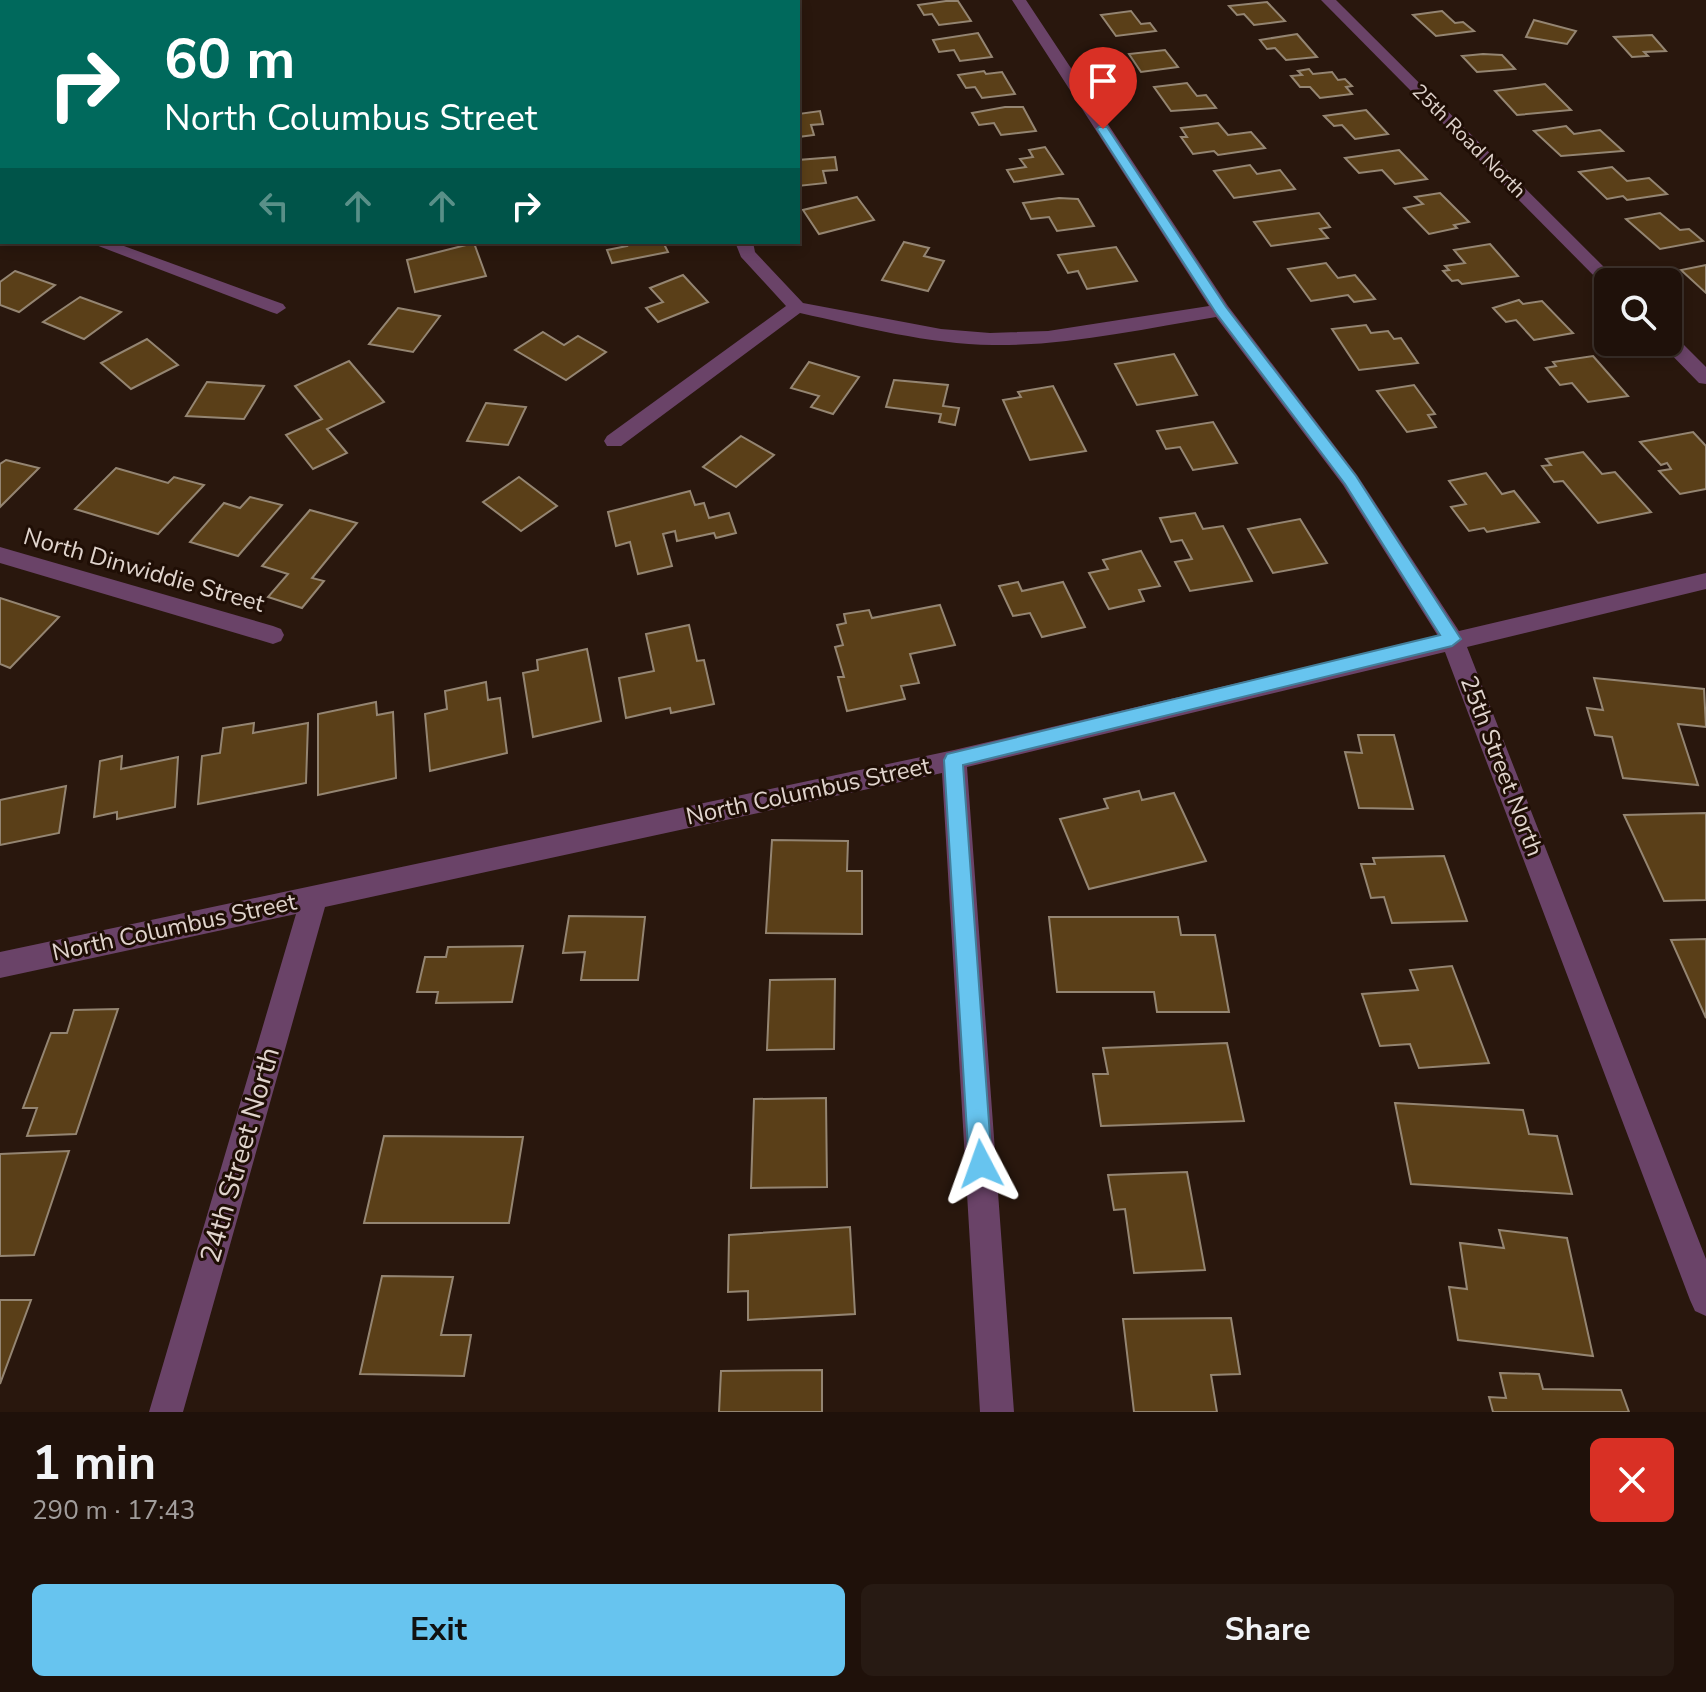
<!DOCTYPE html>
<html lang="en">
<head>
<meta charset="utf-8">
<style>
	:root { --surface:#1f110a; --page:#271a13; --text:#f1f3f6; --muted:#a19d9c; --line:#3c312b; --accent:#67c4ef }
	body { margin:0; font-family:"Nunito Sans",sans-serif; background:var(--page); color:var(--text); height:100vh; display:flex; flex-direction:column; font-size:30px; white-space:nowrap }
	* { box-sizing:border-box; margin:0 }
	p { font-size:26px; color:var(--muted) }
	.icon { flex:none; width:44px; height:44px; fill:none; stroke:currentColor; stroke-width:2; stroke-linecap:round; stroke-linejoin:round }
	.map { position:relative; height:1412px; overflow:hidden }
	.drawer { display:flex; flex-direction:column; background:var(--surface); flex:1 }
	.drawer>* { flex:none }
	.guide { position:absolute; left:0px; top:0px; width:800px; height:244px; box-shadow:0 4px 12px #0003,0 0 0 2px var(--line); background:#00695c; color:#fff; overflow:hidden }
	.buttons { position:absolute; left:1594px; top:268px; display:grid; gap:16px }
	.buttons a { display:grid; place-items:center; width:88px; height:88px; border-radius:12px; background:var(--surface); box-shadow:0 4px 12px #0003,0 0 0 2px var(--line); font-size:40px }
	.pin { position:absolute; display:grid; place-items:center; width:68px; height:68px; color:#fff; margin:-82px -34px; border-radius:50% 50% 50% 0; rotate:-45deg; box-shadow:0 0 8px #0007 }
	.pin .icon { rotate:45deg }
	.me { position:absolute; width:88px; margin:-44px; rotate:356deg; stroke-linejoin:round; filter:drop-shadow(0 0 6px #0008) }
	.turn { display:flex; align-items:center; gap:28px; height:168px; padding:0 32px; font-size:36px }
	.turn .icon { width:104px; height:104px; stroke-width:2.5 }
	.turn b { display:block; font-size:56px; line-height:68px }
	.lanes { display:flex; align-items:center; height:76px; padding:0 32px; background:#0003; justify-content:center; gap:40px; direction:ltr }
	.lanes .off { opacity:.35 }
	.round { display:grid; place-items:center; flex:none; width:84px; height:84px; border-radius:12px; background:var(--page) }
	.summary { display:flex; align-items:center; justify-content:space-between; height:136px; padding:0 32px }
	h1 { font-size:48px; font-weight:700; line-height:60px }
	.cta { display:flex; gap:16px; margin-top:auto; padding:16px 32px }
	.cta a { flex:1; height:92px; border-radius:12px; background:var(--accent); color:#111; font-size:32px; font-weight:700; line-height:92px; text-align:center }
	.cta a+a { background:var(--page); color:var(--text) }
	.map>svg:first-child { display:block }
	.building { fill:#5a3f18; stroke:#948572; stroke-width:2 }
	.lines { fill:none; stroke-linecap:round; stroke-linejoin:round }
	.minor { fill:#6a4368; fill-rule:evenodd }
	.route { fill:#67c4ef; stroke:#437f9b; stroke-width:2 }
	.labels { text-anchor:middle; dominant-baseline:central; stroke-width:6; stroke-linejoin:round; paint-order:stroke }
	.far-street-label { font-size:20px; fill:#e0d4cd; stroke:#1f0e05 }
	.street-label { font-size:24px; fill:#e0d4cd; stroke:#1f0e05 }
	.near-street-label { font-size:28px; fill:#e0d4cd; stroke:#1f0e05 }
</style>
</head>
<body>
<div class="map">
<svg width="1706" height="1412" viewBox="0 0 1706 1412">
	<rect width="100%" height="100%" fill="#29170d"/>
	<g class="building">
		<polygon points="946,1 958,1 971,21 939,25 932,14 924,15 918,5"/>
		<polygon points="1267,2 1285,21 1254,25 1244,14 1237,15 1229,6"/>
		<polygon points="1131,11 1141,24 1150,23 1156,31 1116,36 1101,15"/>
		<polygon points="1442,11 1455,23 1463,22 1474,31 1436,36 1413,15"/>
		<polygon points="1534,20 1576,31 1567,44 1526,37"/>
		<polygon points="978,33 992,57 960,61 954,50 939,52 933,40"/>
		<polygon points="1297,34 1317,57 1286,60 1275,48 1267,49 1260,40"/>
		<polygon points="1652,35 1666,51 1644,52 1648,56 1632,57 1614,37"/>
		<polygon points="1165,50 1178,67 1141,72 1129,54"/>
		<polygon points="1483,54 1502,55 1515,69 1477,72 1462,56"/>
		<polygon points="1309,69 1313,74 1332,72 1338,80 1345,79 1352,86 1346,87 1352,94 1320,98 1310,87 1300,87 1291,76 1302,75 1298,71"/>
		<polygon points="984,71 986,74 1002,72 1015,94 982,98 975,87 966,88 958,75"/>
		<polygon points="1187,83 1197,96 1206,95 1216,108 1171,111 1154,87"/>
		<polygon points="1545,84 1571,110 1517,115 1495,91"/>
		<polygon points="1005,107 1023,107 1036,131 1001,135 994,123 979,125 972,113"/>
		<polygon points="1366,110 1388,134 1355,139 1342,125 1334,126 1324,116"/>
		<polygon points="820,111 823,124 811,125 814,135 798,137 798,114"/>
		<polygon points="1218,123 1228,135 1251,132 1265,148 1218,155 1214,151 1193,154 1181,137 1187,137 1181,128"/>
		<polygon points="1566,126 1574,134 1600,130 1623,151 1561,156 1534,131"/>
		<polygon points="1045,147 1063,174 1014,182 1007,170 1026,167 1020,159 1033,157 1029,150"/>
		<polygon points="1399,150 1427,179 1395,184 1382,170 1359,173 1345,158"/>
		<polygon points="835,157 837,170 823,171 826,183 798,186 798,160"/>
		<polygon points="1250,165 1257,174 1280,170 1295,189 1234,198 1214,171"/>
		<polygon points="1612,167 1627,181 1649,178 1667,194 1627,200 1623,196 1607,199 1579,172"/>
		<polygon points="1440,193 1469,222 1454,225 1457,228 1429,234 1404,208 1423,204 1415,197"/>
		<polygon points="857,197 874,220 819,234 803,210"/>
		<polygon points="1059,198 1078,199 1094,226 1057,231 1049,217 1031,219 1023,203"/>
		<polygon points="1319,213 1330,227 1320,229 1328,238 1271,246 1254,222"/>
		<polygon points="1660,213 1680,230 1689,229 1703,241 1660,249 1626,219"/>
		<polygon points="625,242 663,242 668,252 612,263 607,250 627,246"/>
		<polygon points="904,242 929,248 924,256 944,261 928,291 882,280"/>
		<polygon points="474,243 486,276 415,292 407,260"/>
		<polygon points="1490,244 1518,276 1462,284 1458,280 1452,281 1443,271 1449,270 1445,266 1465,263 1454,250"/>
		<polygon points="1116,247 1137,281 1087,289 1078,271 1068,273 1058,255"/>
		<polygon points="1326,263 1338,278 1355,275 1375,299 1354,302 1348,295 1311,301 1288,269"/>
		<polygon points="1706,265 1706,293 1681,270"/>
		<polygon points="15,271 55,285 19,312 0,305 0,282"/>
		<polygon points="683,275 708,302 658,322 646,308 663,302 650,288"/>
		<polygon points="80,297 121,312 84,339 43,322"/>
		<polygon points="1519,300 1523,304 1542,301 1573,333 1534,340 1516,320 1506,322 1493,308"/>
		<polygon points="398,308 440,316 413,352 369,344"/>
		<polygon points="1366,325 1371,333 1388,331 1394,339 1401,338 1418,363 1359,370 1332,329"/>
		<polygon points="543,332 564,345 578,336 606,352 566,380 515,350"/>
		<polygon points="147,339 178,365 131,389 101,363"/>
		<polygon points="1174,354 1197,395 1137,405 1115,364"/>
		<polygon points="1593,356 1628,396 1588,402 1572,383 1560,385 1546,368 1556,366 1553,362"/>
		<polygon points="349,361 384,402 327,429 347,453 313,469 286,435 322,419 295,386"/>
		<polygon points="809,362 859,377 833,414 811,407 819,396 791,388"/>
		<polygon points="894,380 948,385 943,406 959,408 955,425 939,422 941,414 886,407"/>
		<polygon points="207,382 264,386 244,419 186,416"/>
		<polygon points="1414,385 1435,414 1428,415 1436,427 1407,432 1377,391"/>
		<polygon points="1053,386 1086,451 1030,460 1003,400 1021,397 1018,392"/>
		<polygon points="486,403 526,407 508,445 467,441"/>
		<polygon points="1213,422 1237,463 1193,470 1180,447 1166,449 1157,431"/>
		<polygon points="1693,432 1706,446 1706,489 1680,494 1659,471 1671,469 1667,463 1661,465 1640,442"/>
		<polygon points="741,436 774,455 736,487 703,467"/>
		<polygon points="1583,452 1602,474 1615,472 1651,512 1598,523 1563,481 1554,482 1542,466 1551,465 1546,459"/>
		<polygon points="6,460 39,468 0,507 0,464"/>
		<polygon points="116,468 168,483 174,477 204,485 158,534 75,509"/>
		<polygon points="1486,473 1502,494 1514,491 1539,522 1487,532 1484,528 1469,531 1451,507 1466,504 1449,481"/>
		<polygon points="519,477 557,506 521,531 483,502"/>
		<polygon points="690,491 695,505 704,503 709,518 729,513 736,533 716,538 714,533 677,541 675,531 663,534 672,566 638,574 630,542 616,546 608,512"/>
		<polygon points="250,497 282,505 238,556 190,542 224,503 240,508"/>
		<polygon points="310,510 357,523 312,578 324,581 302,608 268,597 288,574 262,566"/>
		<polygon points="1195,513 1203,529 1223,526 1252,581 1190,591 1175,562 1192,559 1182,540 1171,542 1160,518"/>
		<polygon points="1300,519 1327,563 1273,573 1248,529"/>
		<polygon points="1141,551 1160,586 1139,590 1144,601 1109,609 1089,573 1108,569 1103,560"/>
		<polygon points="1018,582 1022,591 1063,582 1085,627 1042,637 1030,613 1013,616 999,586"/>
		<polygon points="0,598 59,617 10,668 0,664"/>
		<polygon points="940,605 955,645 910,654 919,683 901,686 905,699 847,711 838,677 844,677 835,647 843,645 837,625 846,623 844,614 869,610 872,618"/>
		<polygon points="689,625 697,661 704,660 714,704 671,713 670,708 626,718 619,678 654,671 646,634"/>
		<polygon points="587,649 601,721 533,737 523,673 538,670 537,660"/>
		<polygon points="1594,678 1704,689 1706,727 1678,724 1698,785 1623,778 1612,737 1595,735 1587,708 1603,710"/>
		<polygon points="486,682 488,700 500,698 507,753 430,771 425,714 447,709 445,691"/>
		<polygon points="376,702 377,715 393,712 396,778 318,795 318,714"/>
		<polygon points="254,723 253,733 308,723 306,783 198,804 202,756 220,753 223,728"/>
		<polygon points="1358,735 1394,735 1413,809 1359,808 1345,752 1362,753"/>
		<polygon points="122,756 121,769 178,757 175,807 117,819 117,812 94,817 100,761"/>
		<polygon points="66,786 59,833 0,845 0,800"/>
		<polygon points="1139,791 1142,800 1174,793 1206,861 1089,889 1060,819 1108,808 1104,799"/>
		<polygon points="1706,813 1706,900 1664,901 1624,815"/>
		<polygon points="772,840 848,841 847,871 862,871 862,934 766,933"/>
		<polygon points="1444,856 1467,921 1392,923 1384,897 1371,898 1361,864 1375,864 1373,858"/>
		<polygon points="569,916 645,917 638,980 581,980 585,952 563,953"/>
		<polygon points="1049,917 1178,917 1181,935 1215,935 1229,1012 1157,1012 1154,992 1057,992"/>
		<polygon points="1706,939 1706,1018 1671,940"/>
		<polygon points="523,946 512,1002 436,1003 438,992 417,992 425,957 446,957 448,947"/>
		<polygon points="1452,966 1489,1063 1419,1068 1410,1044 1380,1046 1362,994 1418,990 1410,970"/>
		<polygon points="835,979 834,1049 767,1050 770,980"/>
		<polygon points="118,1009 76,1134 27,1136 37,1108 23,1108 51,1033 67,1033 74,1010"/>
		<polygon points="1227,1043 1244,1121 1101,1126 1093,1074 1108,1074 1103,1048"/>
		<polygon points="826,1098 827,1187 751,1188 754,1099"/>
		<polygon points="1395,1103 1523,1110 1529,1134 1557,1136 1572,1194 1411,1184"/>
		<polygon points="384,1136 523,1137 509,1223 364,1223"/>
		<polygon points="69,1151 34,1255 0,1256 0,1154"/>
		<polygon points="1187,1172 1205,1270 1134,1273 1125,1209 1114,1210 1108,1175"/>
		<polygon points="850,1227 855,1314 748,1320 748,1291 728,1292 729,1235"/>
		<polygon points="1499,1230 1567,1238 1593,1356 1458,1340 1449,1287 1467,1289 1460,1243 1504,1248"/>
		<polygon points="382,1276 453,1277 441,1335 471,1335 464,1376 360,1374"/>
		<polygon points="0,1300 31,1300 0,1384"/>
		<polygon points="1231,1318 1240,1374 1211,1375 1217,1412 1134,1412 1123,1319"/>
		<polygon points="822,1370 822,1412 719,1412 721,1371"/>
		<polygon points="1500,1373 1539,1374 1543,1389 1621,1390 1629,1412 1493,1412 1489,1397 1506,1398"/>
	</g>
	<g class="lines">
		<g class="minor">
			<polygon points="13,0 36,0 37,2 14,2"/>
			<polygon points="149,0 166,0 148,2"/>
			<polygon points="648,0 664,0 647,2"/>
			<path d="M1012 0H1026L1228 306 1357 475 1459 631 1706 573V589L1467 647 1706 1259V1316L1695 1311 1690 1300 1445 652 967 767 1014 1412H980L942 773 325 907 183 1412H149L296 914 0 978V952L954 750 1438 636 1343 485 1216 317C1142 329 1068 346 993 345 928 344 863 327 800 313L621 446H607L604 441 607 436 786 306 741 257 735 242H753L755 252 803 303 941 329 990 333 1048 331 1209 306Z"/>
			<polygon points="1321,0 1336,0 1619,282 1604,286"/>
			<polygon points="2,90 2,100 0,101 0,91"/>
			<rect x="0" y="201" width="2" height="11"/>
			<polygon points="88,242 113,242 283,304 286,308 277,314 271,312"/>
			<polygon points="1668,334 1675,336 1706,367 1706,384 1699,383 1661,344 1668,342"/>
			<polygon points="0,547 273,626 281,629 284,635 281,641 273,644 0,563"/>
		</g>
	</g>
	<polygon class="route" points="1099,127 1107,127 1226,307 1356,476 1461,639 1452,646 963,765 992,1164 989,1172 981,1175 972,1172 969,1164 944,760 947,754 1440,635 1345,484 1216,313 1097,129"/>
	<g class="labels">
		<g class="far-street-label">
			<text transform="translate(1469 141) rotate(45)">25th Road North</text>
		</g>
		<g class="street-label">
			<text transform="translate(144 570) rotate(16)">North Dinwiddie Street</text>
			<text transform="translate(1502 766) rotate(69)">25th Street North</text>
			<text transform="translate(808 791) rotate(-12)">North Columbus Street</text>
			<text transform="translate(174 927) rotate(-12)">North Columbus Street</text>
		</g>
		<g class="near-street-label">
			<text transform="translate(240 1155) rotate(-74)">24th Street North</text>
		</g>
	</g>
</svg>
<div class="buttons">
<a><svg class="icon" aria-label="search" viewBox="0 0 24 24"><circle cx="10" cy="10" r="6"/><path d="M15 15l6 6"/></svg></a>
</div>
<div class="pin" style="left:1103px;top:129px;background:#d93025"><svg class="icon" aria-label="arrive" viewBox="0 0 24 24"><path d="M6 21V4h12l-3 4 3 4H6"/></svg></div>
<svg class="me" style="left:981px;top:1164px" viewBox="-20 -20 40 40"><path d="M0-17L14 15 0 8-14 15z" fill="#67c4ef" stroke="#fff" stroke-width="4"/></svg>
<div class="guide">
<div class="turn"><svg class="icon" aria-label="right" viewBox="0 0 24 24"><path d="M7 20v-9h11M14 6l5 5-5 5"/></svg><div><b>60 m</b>North Columbus Street</div></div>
<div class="lanes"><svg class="icon off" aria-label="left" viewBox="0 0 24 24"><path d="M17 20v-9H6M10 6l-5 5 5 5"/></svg><svg class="icon off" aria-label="ahead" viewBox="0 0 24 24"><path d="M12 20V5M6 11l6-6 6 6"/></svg><svg class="icon off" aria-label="ahead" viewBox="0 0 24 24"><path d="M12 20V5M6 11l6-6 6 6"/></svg><svg class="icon" aria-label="right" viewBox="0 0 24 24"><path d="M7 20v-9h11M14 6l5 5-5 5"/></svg></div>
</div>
</div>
<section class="drawer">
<div class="summary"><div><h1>1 min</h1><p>290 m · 17:43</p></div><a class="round" style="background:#d93025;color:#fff"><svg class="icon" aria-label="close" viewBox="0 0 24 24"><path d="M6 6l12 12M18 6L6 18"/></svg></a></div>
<div class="cta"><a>Exit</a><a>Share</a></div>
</section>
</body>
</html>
